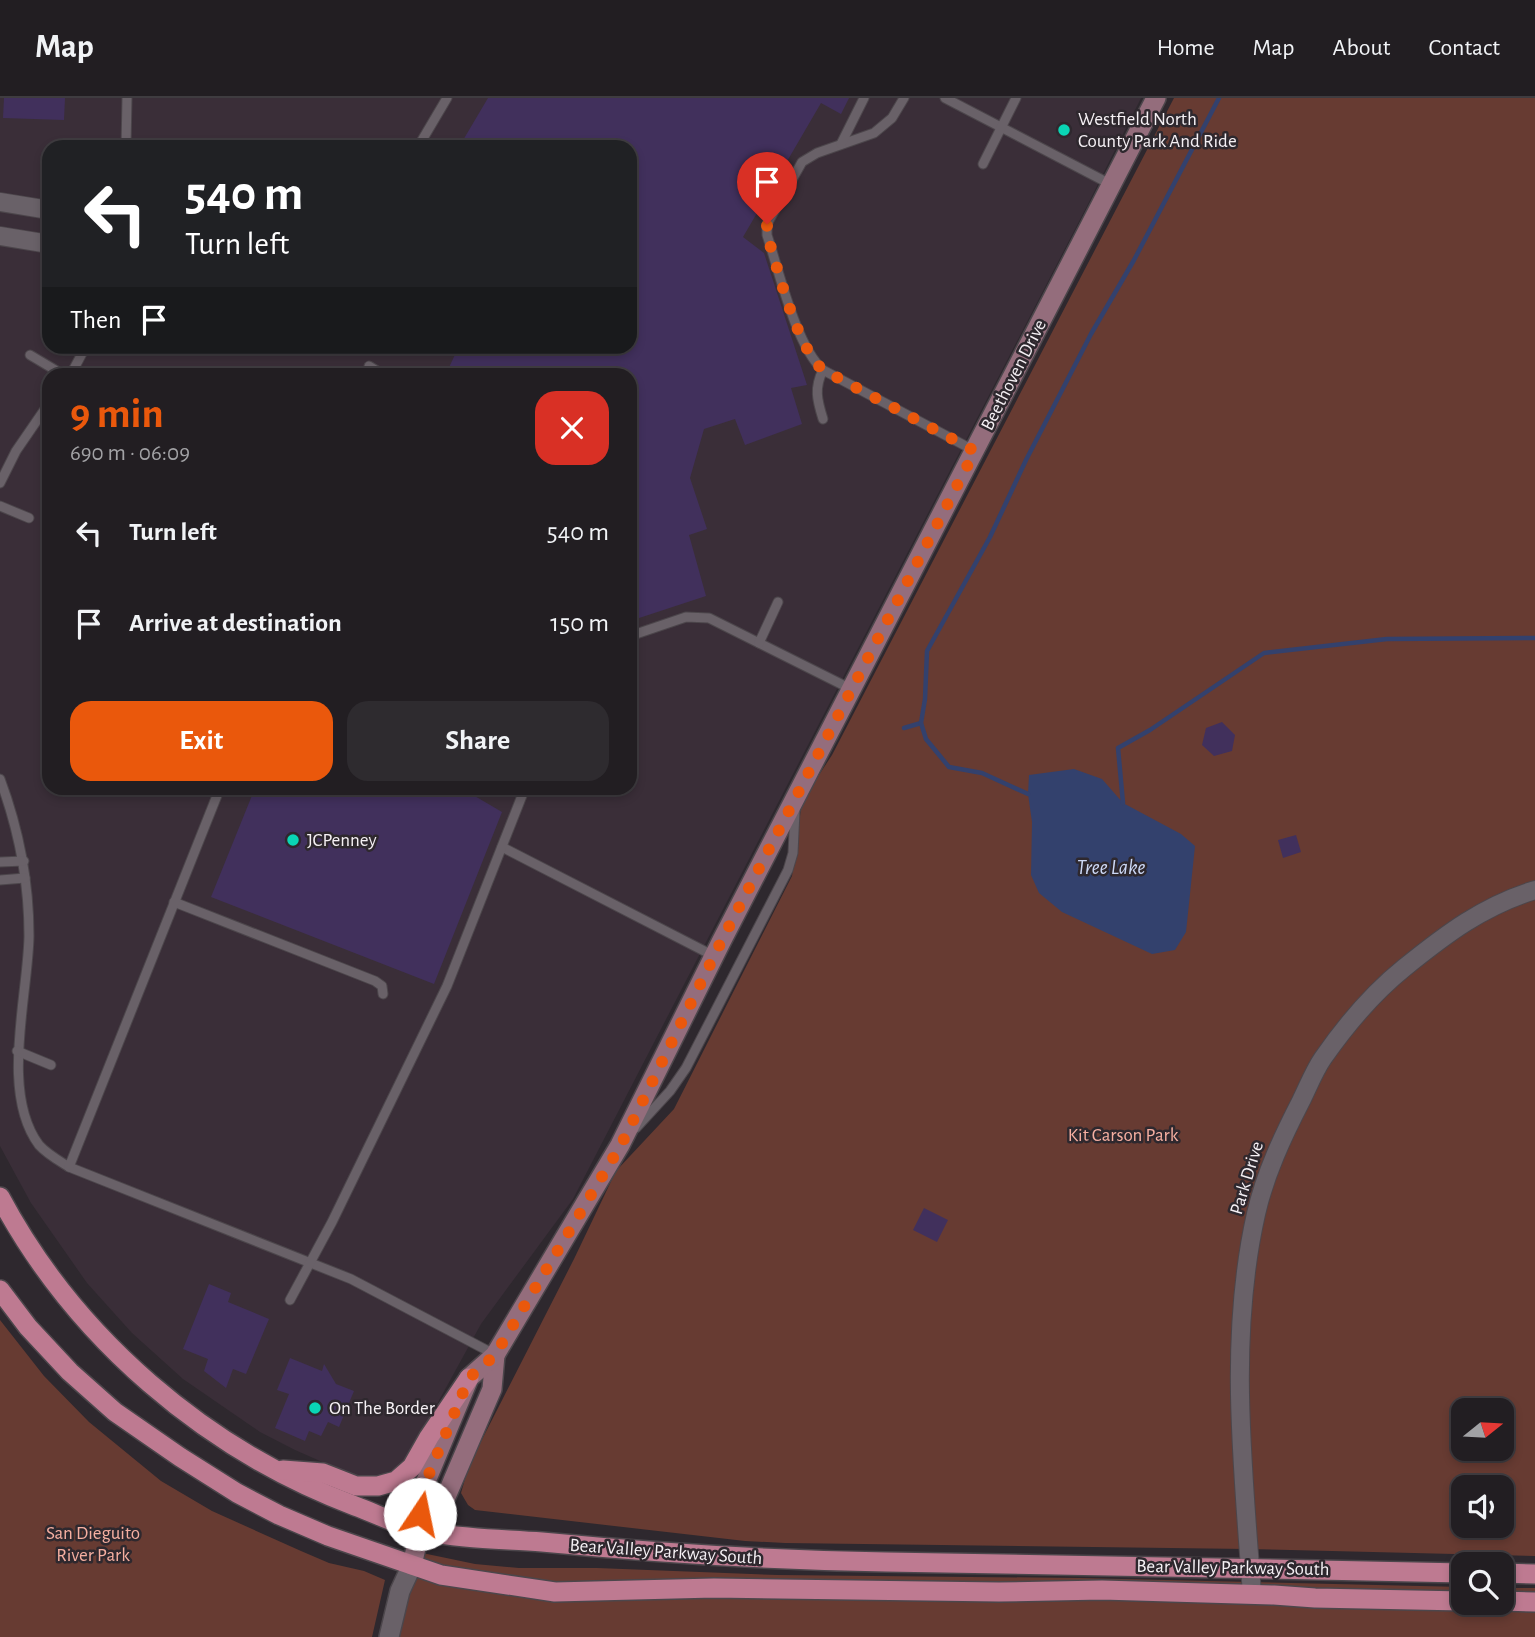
<!DOCTYPE html>
<html lang="en">
<head>
<meta charset="utf-8">
<style>
	:root { --surface:#221e22; --page:#2e2b2f; --text:#f1f3f6; --muted:#a2a2a5; --line:#3f3c40; --accent:#ea580c }
	body { margin:0; font-family:"Alegreya Sans",sans-serif; background:var(--page); color:var(--text); height:100vh; display:flex; flex-direction:column; font-size:26px; white-space:nowrap }
	* { box-sizing:border-box; margin:0 }
	p { font-size:23px; color:var(--muted) }
	.icon { flex:none; width:38px; height:38px; fill:none; stroke:currentColor; stroke-width:2; stroke-linecap:round; stroke-linejoin:round }
	.map { position:relative; flex:1; overflow:hidden }
	.details { position:absolute; left:42px; top:270px; width:595px; height:427px; display:flex; flex-direction:column; background:var(--surface); border-radius:21px; box-shadow:0 4px 10px #0003,0 0 0 2px var(--line) }
	.details>* { flex:none }
	.guide { position:absolute; left:42px; top:42px; width:595px; height:214px; border-radius:21px; box-shadow:0 4px 10px #0003,0 0 0 2px var(--line); background:#202124; color:#fff; overflow:hidden }
	.needle { width:46px; rotate:72deg }
	.tools { position:absolute; left:1451px; top:1300px; display:grid; gap:14px }
	.tools a { display:grid; place-items:center; width:63px; height:63px; border-radius:14px; background:var(--surface); box-shadow:0 4px 10px #0003,0 0 0 2px var(--line); font-size:35px }
	.pin { position:absolute; display:grid; place-items:center; width:60px; height:60px; color:#fff; margin:-72px -30px; border-radius:50% 50% 50% 0; rotate:-45deg; box-shadow:0 0 7px #0007 }
	.pin .icon { rotate:45deg }
	.me { position:absolute; width:77px; margin:-38px; rotate:11deg; stroke-linejoin:round; filter:drop-shadow(0 0 5px #0008) }
	.turn { display:flex; align-items:center; gap:24px; height:147px; padding:0 28px; font-size:32px }
	.turn .icon { width:91px; height:91px; stroke-width:2.5 }
	.turn b { display:block; font-size:49px; line-height:60px }
	.then { display:flex; align-items:center; height:66px; padding:0 28px; background:#0003; gap:14px; font-size:26px }
	.round { display:grid; place-items:center; flex:none; width:74px; height:74px; border-radius:21px; background:var(--page) }
	.summary { display:flex; align-items:center; justify-content:space-between; height:119px; padding:0 28px }
	h1 { font-size:42px; font-weight:700; line-height:52px; color:var(--accent) }
	.primary-button { display:flex; gap:14px; margin-top:auto; padding:14px 28px }
	.primary-button a { flex:1; height:80px; border-radius:21px; background:var(--accent); color:#fff; font-size:28px; font-weight:700; line-height:80px; text-align:center }
	.primary-button a+a { background:var(--page); color:var(--text) }
	ul { padding:0; list-style:none }
	li { display:flex; align-items:center; gap:21px; height:91px; padding:0 28px }
	li div { flex:1 }
	li b { display:block; font-size:26px }
	li em { font-style:normal }
	header { display:flex; align-items:center; gap:42px; box-sizing:border-box; height:98px; padding:0 35px; background:var(--surface); border-bottom:2px solid var(--line) }
	header strong { font-size:33px }
	nav { display:flex; gap:38px; margin-inline-start:auto; font-size:24px }
	.map>svg:first-child { display:block }
	.built { fill:#3a2e38; fill-rule:evenodd }
	.green { fill:#673b32; fill-rule:evenodd }
	.water { fill:#33416d }
	.lines { fill:none; stroke-linecap:round; stroke-linejoin:round }
	.stream { stroke:#33416d; stroke-width:4.5 }
	.building { fill:#41305c }
	.service-casing { stroke:#4c464b; stroke-width:11 }
	.minor-casing { stroke:#4c464b; stroke-width:20 }
	.tertiary-casing { stroke:#4c464b; stroke-width:22 }
	.secondary-casing { stroke:#4c464b; stroke-width:22 }
	.primary-casing { stroke:#4c464b; stroke-width:22 }
	.service { stroke:#696168; stroke-width:9 }
	.minor { stroke:#696168; stroke-width:18 }
	.tertiary { stroke:#696168; stroke-width:19 }
	.secondary { stroke:#946d7c; stroke-width:19 }
	.primary { stroke:#be7a91; stroke-width:19 }
	.route { stroke:#ea580c; stroke-width:12; stroke-dasharray:0 21.6 }
	.poi-dot { fill:#0ad5b5; stroke:#2e282e; stroke-width:2.5 }
	.labels { text-anchor:middle; dominant-baseline:central; stroke-width:5; stroke-linejoin:round; paint-order:stroke }
	.poi-label { font-size:19px; fill:#f5f0f4; stroke:#2e282e; text-anchor:start }
	.street-label { font-size:19px; fill:#f5f0f4; stroke:#2e282e }
	.park-label { font-size:19px; fill:#f6afa1; stroke:#2e282e }
	.water-label { font-size:21px; font-style:italic; fill:#cdd9f7; stroke:#2e282e }
</style>
</head>
<body>
<header>
<strong>Map</strong>
<nav><a>Home</a><a>Map</a><a>About</a><a>Contact</a></nav>
</header>
<div class="map">
<svg width="1535" height="1539" viewBox="0 0 1535 1539">
	<rect width="100%" height="100%" fill="#2e282e"/>
	<path class="built" d="M0 0H1141L1087 108 573 1101 481 1226 409 1357 399 1368 382 1377 363 1380 352 1377 295 1352 260 1334 183 1281 132 1235 87 1185 31 1105 0 1048ZM49 49H630V248H49ZM49 276H630V690H49Z"/>
	<g class="green">
		<path d="M1174 0H1535V1458L1247 1451 785 1445 745 1443 475 1412 468 1407 461 1395 469 1367 574 1161 616 1073 674 1011 792 778 802 703 832 657ZM1463 1312H1502V1351H1463ZM1463 1390H1502V1428H1463Z"/>
		<polygon points="0,1222 44,1278 89,1324 161,1383 212,1413 301,1453 329,1465 364,1473 385,1482 372,1539 0,1539"/>
		<polygon points="408,1452 475,1466 519,1470 597,1470 778,1477 1080,1480 1463,1489 1463,1505 1502,1505 1502,1490 1535,1490 1535,1539 387,1539"/>
	</g>
	<polygon class="water" points="1074,671 1102,681 1123,705 1181,736 1195,748 1186,834 1175,852 1152,856 1062,814 1039,795 1031,777 1032,724 1028,696 1029,677"/>
	<g class="lines">
		<g class="stream">
			<polyline points="904,630 921,625"/>
			<polyline points="1028,696 982,675 949,669 926,641 921,625 925,601 927,553 990,439 1026,362 1091,236 1134,162 1219,0"/>
			<polyline points="1123,705 1118,650 1150,632 1264,555 1387,541 1535,540"/>
		</g>
	</g>
	<g class="building">
		<polygon points="4,0 65,0 64,22 3,20"/>
		<polygon points="488,0 849,0 841,16 821,5 743,139 764,155 807,287 791,290 802,326 745,347 735,321 704,331 690,380 707,431 689,437 706,498 630,523 630,276 446,276 459,248 630,248 630,49 459,49"/>
		<polygon points="1222,624 1235,637 1232,653 1214,658 1202,647 1206,630"/>
		<polygon points="255,690 477,690 473,697 502,714 434,886 211,799"/>
		<polygon points="1296,737 1301,754 1283,760 1278,742"/>
		<polygon points="924,1110 948,1122 937,1144 913,1132"/>
		<polygon points="209,1186 231,1195 228,1204 269,1221 246,1276 233,1271 226,1290 204,1273 208,1261 183,1251"/>
		<polygon points="290,1260 322,1273 324,1266 336,1286 354,1293 339,1329 328,1324 321,1338 309,1333 305,1343 275,1330 289,1296 277,1292"/>
	</g>
	<g class="lines">
		<g class="service-casing">
			<g id="service">
				<path d="M904 0 892 20 874 35 817 55 802 64 767 126V137C779 173 796 248 823 272L975 353"/>
				<polyline points="945,0 1112,87"/>
				<polyline points="841,46 864,0"/>
				<polyline points="126,49 127,0"/>
				<polyline points="418,49 447,0"/>
				<polyline points="983,66 1016,0"/>
				<polyline points="30,257 62,276"/>
				<polyline points="369,268 382,276"/>
				<polyline points="71,276 86,248"/>
				<path d="M823 321C817 302 814 290 823 272"/>
				<polyline points="0,385 16,353 49,305"/>
				<polyline points="0,408 29,420"/>
				<polyline points="630,538 686,519 709,520 851,591"/>
				<polyline points="759,545 778,504"/>
				<path d="M0 681C19 732 29 784 29 838 28 898 0 995 39 1047 47 1056 58 1062 69 1069L351 1181 494 1256"/>
				<polyline points="502,749 714,858"/>
				<polyline points="0,764 24,763"/>
				<polyline points="0,782 25,780"/>
				<polyline points="174,804 375,883 382,888 383,896"/>
				<polyline points="17,953 51,967"/>
				<polyline points="636,1030 670,993 686,970 788,772 793,755 795,713"/>
				<polyline points="69,1069 220,690"/>
				<polyline points="290,1202 332,1124 447,888 525,690"/>
			</g>
		</g>
		<g class="minor-casing">
			<g id="minor">
				<polyline points="0,104 49,112"/>
				<polyline points="0,138 49,146"/>
				<path d="M1252 1496C1243 1370 1228 1240 1256 1116 1265 1076 1283 1038 1301 1003 1308 989 1314 973 1323 960 1346 927 1373 895 1404 870 1446 836 1483 808 1535 792"/>
			</g>
		</g>
		<g class="tertiary-casing">
			<polyline id="tertiary" points="389,1539 400,1493 412,1467"/>
		</g>
		<g class="secondary-casing">
			<g id="secondary">
				<polyline points="420,1433 445,1401 492,1291 495,1257"/>
				<polyline points="412,1467 420,1433 419,1400 469,1280 495,1257 620,1047 721,844 1156,0"/>
			</g>
		</g>
		<g class="primary-casing">
			<g id="primary">
				<path d="M0 1099C75 1240 206 1352 355 1408 377 1416 400 1428 422 1433 461 1441 503 1441 542 1444 657 1455 771 1462 886 1464 1078 1467 1271 1471 1463 1475"/>
				<polyline points="0,1192 28,1229 70,1274 115,1314 180,1359 237,1395 279,1417 328,1438 441,1477 555,1494 714,1490 999,1494 1102,1492 1274,1497 1315,1500 1463,1503"/>
				<polyline points="283,1372 323,1375 356,1388 378,1388 396,1383 412,1369 429,1339 469,1280"/>
				<polyline points="1502,1475 1535,1476"/>
				<polyline points="1502,1503 1535,1504"/>
			</g>
		</g>
		<use href="#service" class="service"/>
		<use href="#minor" class="minor"/>
		<use href="#tertiary" class="tertiary"/>
		<use href="#secondary" class="secondary"/>
		<use href="#primary" class="primary"/>
	</g>
	<g class="lines">
		<path class="route" d="M420 1416 419 1400 469 1280 495 1257 621 1047 721 844 975 353 823 272C796 248 779 174 767 137V126"/>
	</g>
	<g class="poi-dot">
		<circle cx="1064" cy="32" r="7"/>
		<circle cx="293" cy="742" r="7"/>
		<circle cx="315" cy="1310" r="7"/>
	</g>
	<g class="labels">
		<g class="poi-label">
			<text x="1078" y="21">Westfield North<tspan x="1078" dy="22">County Park And Ride</tspan></text>
			<text x="307" y="742">JCPenney</text>
			<text x="329" y="1310">On The Border</text>
		</g>
		<g class="street-label">
			<text transform="translate(1014 277) rotate(-63)">Beethoven Drive</text>
			<text transform="translate(1247 1080) rotate(-73)">Park Drive</text>
			<text transform="translate(666 1454) rotate(4)">Bear Valley Parkway South</text>
			<text transform="translate(1233 1470) rotate(1)">Bear Valley Parkway South</text>
		</g>
		<g class="park-label">
			<text x="1123" y="1037">Kit Carson Park</text>
			<text x="93" y="1435">San Dieguito<tspan x="93" dy="22">River Park</tspan></text>
		</g>
		<g class="water-label">
			<text x="1111" y="769">Tree Lake</text>
		</g>
	</g>
</svg>
<div class="tools">
<a><svg class="needle" viewBox="-14 -14 28 28"><path d="M0-13l5 13h-10z" fill="#e53935"/><path d="M0 13l5-13h-10z" fill="#a2a2a5"/></svg></a>
<a><svg class="icon" aria-label="sound" viewBox="0 0 24 24"><path d="M4 9h4l5-4v14l-5-4H4zM17 9q2 3 0 6"/></svg></a>
<a><svg class="icon" aria-label="search" viewBox="0 0 24 24"><circle cx="10" cy="10" r="6"/><path d="M15 15l6 6"/></svg></a>
</div>
<div class="pin" style="left:767px;top:126px;background:#d93025"><svg class="icon" aria-label="arrive" viewBox="0 0 24 24"><path d="M6 21V4h12l-3 4 3 4H6"/></svg></div>
<svg class="me" style="left:420px;top:1416px" viewBox="-20 -20 40 40"><circle r="19" fill="#fff"/><path d="M0-13L10 11 0 6-10 11z" fill="#ea580c"/></svg>
<div class="guide">
<div class="turn"><svg class="icon" aria-label="left" viewBox="0 0 24 24"><path d="M17 20v-9H6M10 6l-5 5 5 5"/></svg><div><b>540 m</b>Turn left</div></div>
<div class="then">Then<svg class="icon" aria-label="arrive" viewBox="0 0 24 24"><path d="M6 21V4h12l-3 4 3 4H6"/></svg></div>
</div>
<section class="details">
<div class="summary"><div><h1>9 min</h1><p>690 m · 06:09</p></div><a class="round" style="background:#d93025;color:#fff"><svg class="icon" aria-label="close" viewBox="0 0 24 24"><path d="M6 6l12 12M18 6L6 18"/></svg></a></div>
<ul>
<li><svg class="icon" aria-label="left" viewBox="0 0 24 24"><path d="M17 20v-9H6M10 6l-5 5 5 5"/></svg><div><b>Turn left</b></div><em>540 m</em></li>
<li><svg class="icon" aria-label="arrive" viewBox="0 0 24 24"><path d="M6 21V4h12l-3 4 3 4H6"/></svg><div><b>Arrive at destination</b></div><em>150 m</em></li>
</ul>
<div class="primary-button"><a>Exit</a><a>Share</a></div>
</section>
</div>
</body>
</html>
